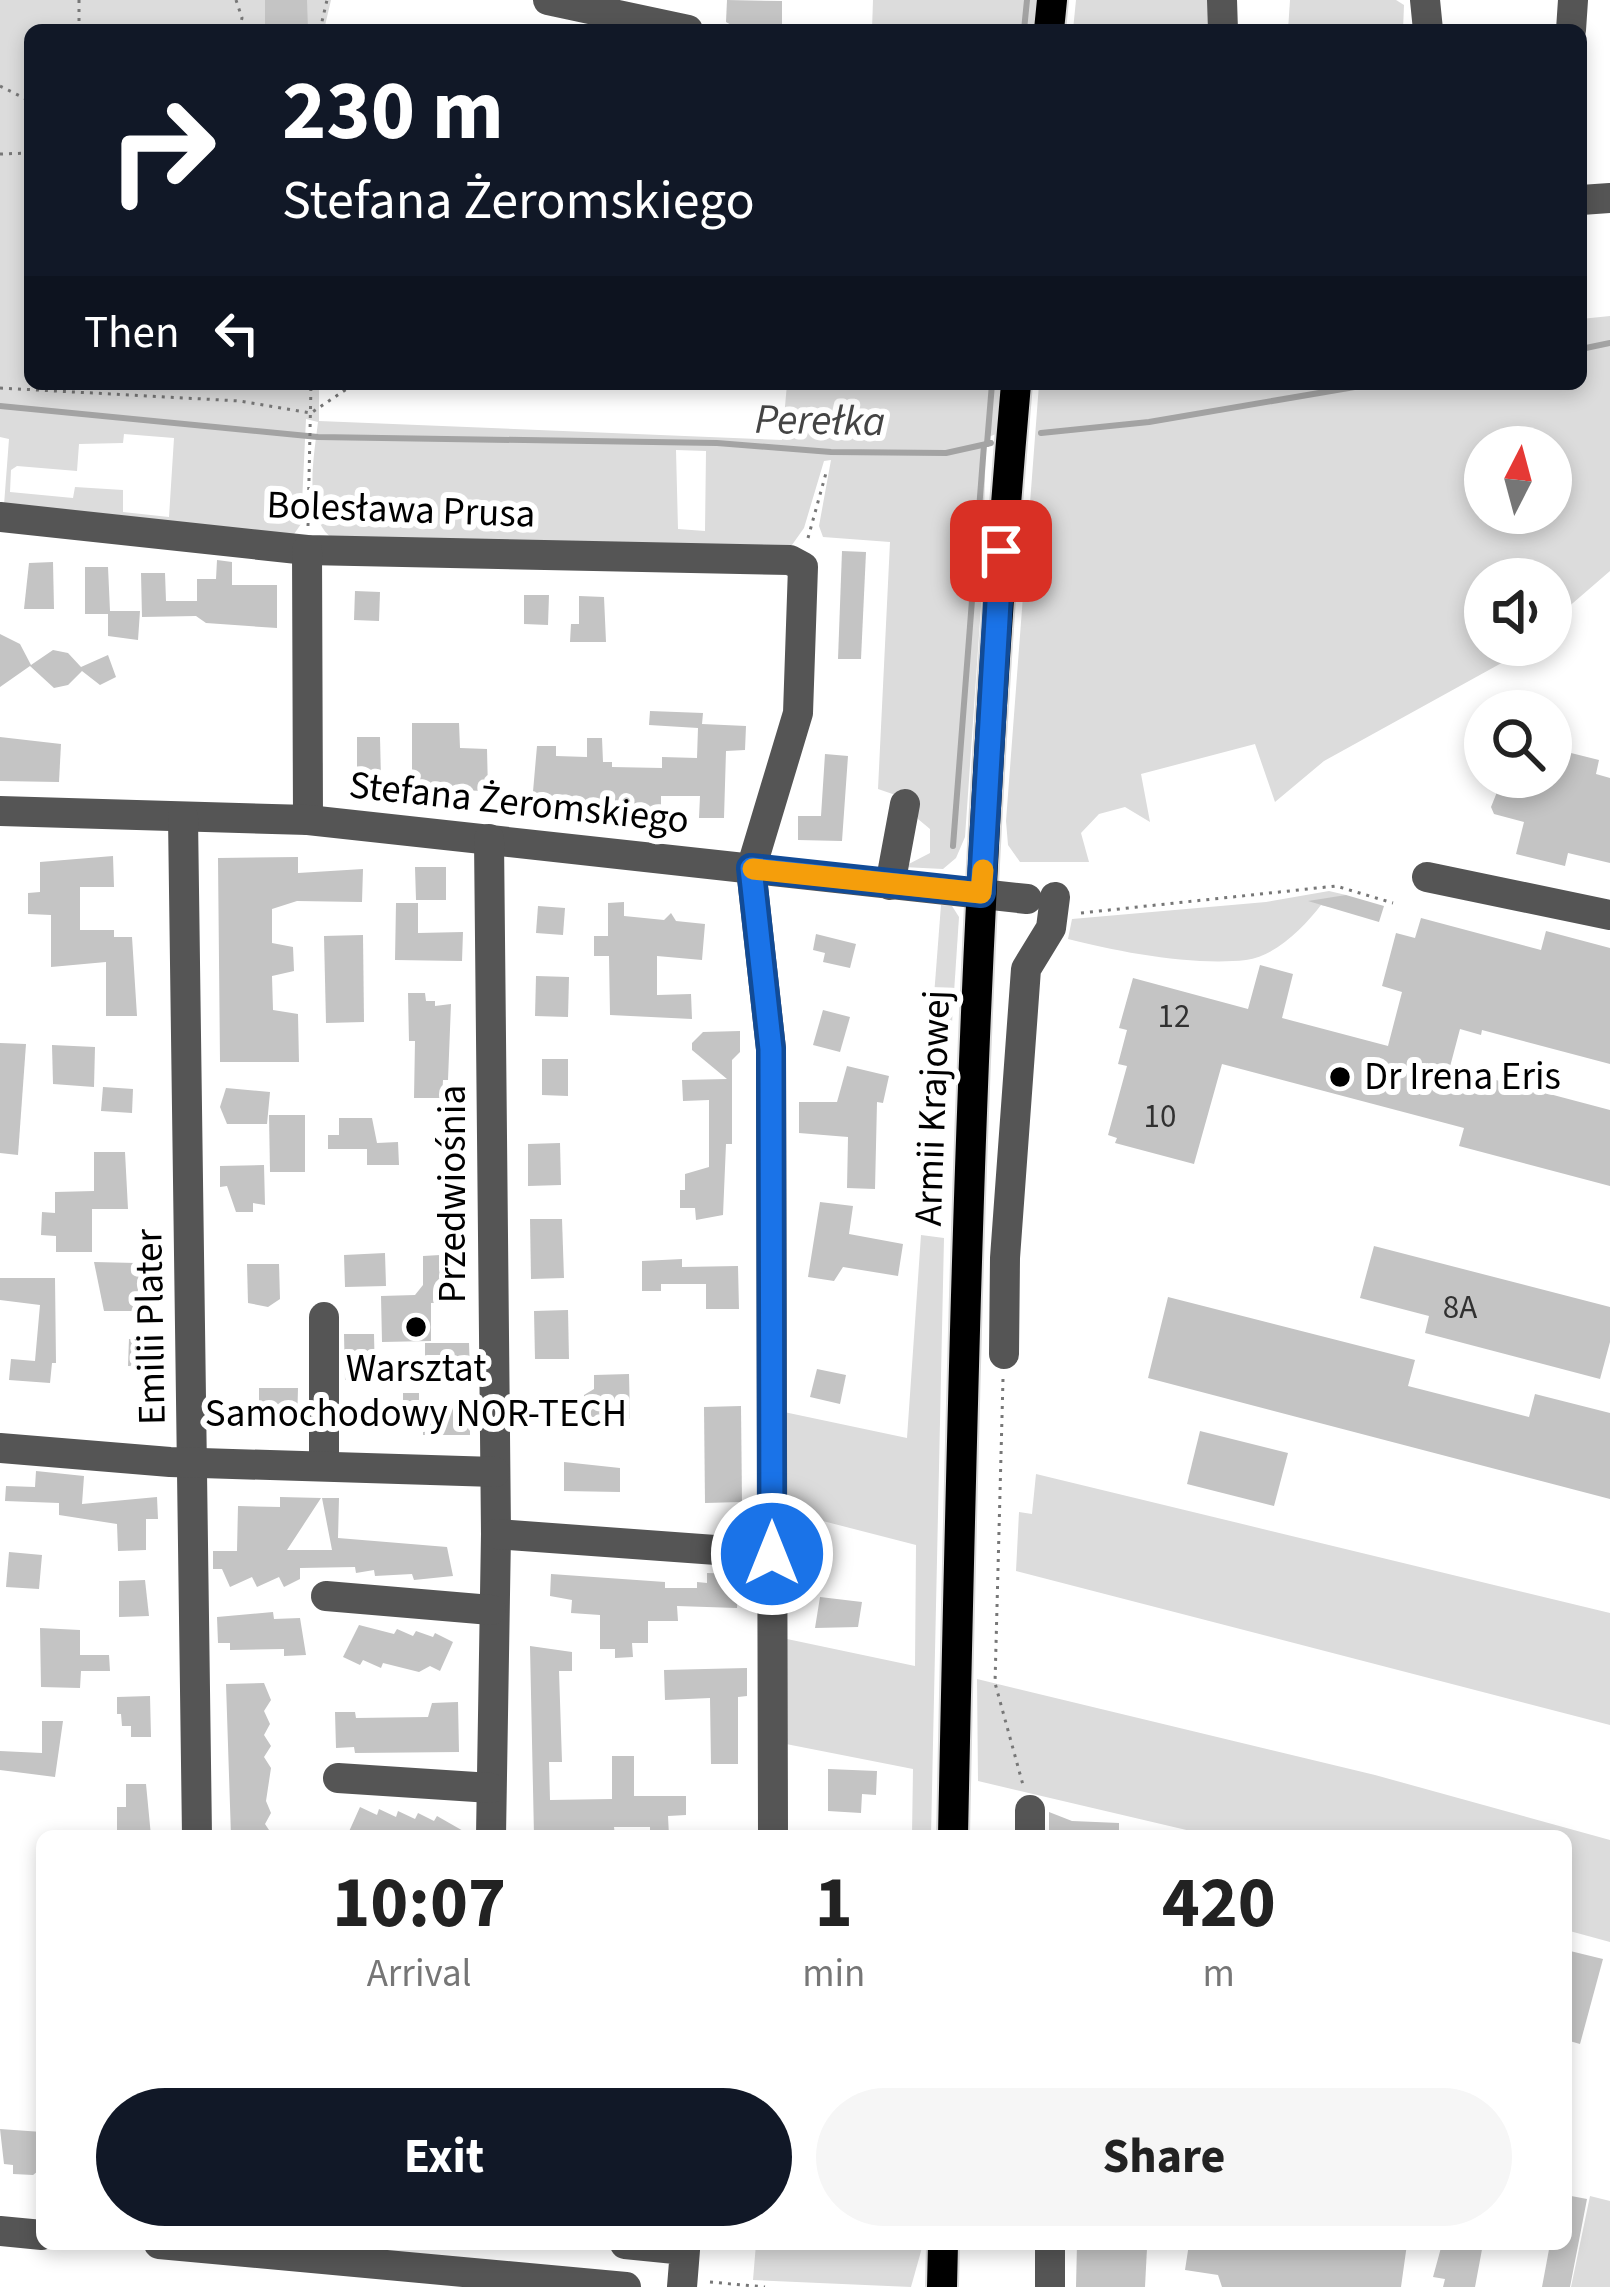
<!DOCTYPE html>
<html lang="en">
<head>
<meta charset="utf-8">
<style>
	:root { --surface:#fff; --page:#f6f6f6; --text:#222; --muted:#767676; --accent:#111827 }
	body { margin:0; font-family:"Source Sans 3",sans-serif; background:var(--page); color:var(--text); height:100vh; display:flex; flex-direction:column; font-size:45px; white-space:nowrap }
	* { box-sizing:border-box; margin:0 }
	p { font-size:39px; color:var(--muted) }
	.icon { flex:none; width:66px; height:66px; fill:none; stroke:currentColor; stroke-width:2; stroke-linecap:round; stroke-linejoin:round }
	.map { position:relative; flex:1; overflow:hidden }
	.details { position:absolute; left:36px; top:1830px; width:1536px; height:420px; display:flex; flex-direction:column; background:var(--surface); border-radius:18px; box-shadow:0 6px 18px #0003 }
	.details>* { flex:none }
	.hud { position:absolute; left:24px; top:24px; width:1563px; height:366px; border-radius:18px; box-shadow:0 6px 18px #0003; background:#111827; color:#fff; overflow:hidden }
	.needle { width:78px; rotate:6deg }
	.fabs { position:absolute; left:1464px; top:426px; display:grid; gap:24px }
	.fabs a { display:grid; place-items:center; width:108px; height:108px; border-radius:50%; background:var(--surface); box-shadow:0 6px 18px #0003; font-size:60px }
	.pin { position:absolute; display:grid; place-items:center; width:102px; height:102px; color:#fff; margin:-51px; border-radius:24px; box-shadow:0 6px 18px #0006 }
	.me { position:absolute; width:132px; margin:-66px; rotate:0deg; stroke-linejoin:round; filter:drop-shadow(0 0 9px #0008) }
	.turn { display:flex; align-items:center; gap:42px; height:252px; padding:0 60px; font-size:54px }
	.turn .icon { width:156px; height:156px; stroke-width:2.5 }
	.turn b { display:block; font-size:84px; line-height:102px }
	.then { display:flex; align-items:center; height:114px; padding:0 60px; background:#0003; gap:24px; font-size:45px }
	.eta { display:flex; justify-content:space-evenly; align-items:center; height:204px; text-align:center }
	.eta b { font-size:72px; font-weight:700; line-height:84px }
	.action { display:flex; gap:24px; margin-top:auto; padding:24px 60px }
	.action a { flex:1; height:138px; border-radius:72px; background:var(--accent); color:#fff; font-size:48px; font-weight:700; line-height:138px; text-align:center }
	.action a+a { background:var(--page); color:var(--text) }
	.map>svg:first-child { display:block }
	.green { fill:#dcdcdc; fill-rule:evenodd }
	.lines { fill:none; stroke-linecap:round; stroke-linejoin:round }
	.stream { stroke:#a3a3a3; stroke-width:6 }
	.building { fill:#c4c4c4 }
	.major-casing { stroke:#dbdbdb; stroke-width:34 }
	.path { stroke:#777; stroke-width:3; stroke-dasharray:3 6; stroke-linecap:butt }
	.minor { stroke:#555; stroke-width:30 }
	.major { stroke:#000; stroke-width:30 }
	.route-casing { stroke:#114b97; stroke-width:30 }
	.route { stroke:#1a73e8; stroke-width:21 }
	.slow { stroke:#f59e0b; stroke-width:21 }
	.poi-dot { fill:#000; stroke:#fff; stroke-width:4.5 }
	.labels { text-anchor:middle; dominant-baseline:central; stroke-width:12; stroke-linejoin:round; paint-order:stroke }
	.number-label { font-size:33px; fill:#313131 }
	.street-label { font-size:39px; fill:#000; stroke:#fff }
	.poi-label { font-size:39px; fill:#000; stroke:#fff; text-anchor:start }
	.water-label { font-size:42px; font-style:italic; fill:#444; stroke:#fff }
</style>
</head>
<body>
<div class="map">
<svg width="1610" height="2287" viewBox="0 0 1610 2287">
	<rect width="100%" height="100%" fill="#fff"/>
	<g class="green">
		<path d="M0 0H331L324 30H30V384H319V421L782 440 787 384H1000L996 434 986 438 982 592 965 837 956 858 943 869 903 867 930 853V829L918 819 916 802 878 789 890 542 823 537 819 526 831 460 824 461 804 528 787 552 337 541C301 523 314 457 318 422L306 419 301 524 292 537 4 505 9 439 0 437ZM124 434 174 438 169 517 123 512V490L75 487 73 498 10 492 11 470 17 466 77 471 79 444 123 443ZM676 450 706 451 705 531 678 529Z"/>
		<polygon points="873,0 1036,0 1033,30 872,30"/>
		<polygon points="1076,0 1208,0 1210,30 1073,30"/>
		<polygon points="1290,0 1396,0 1404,5 1403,30 1288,30"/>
		<path d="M1610 316V571L1551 622V579H1485V645H1524L1507 660 1324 761 1275 802 1255 744 1141 774 1150 822 1125 807 1099 814 1081 833 1089 862H1020L1008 845 1006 821 1039 384H1581V319ZM1485 447H1551V513H1485Z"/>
		<path d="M1329 891 1346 895 1330 907 1321 905C1304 927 1276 956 1246 960 1194 966 1118 952 1068 939L1072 919 1266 902Z"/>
		<polygon points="941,905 952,906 959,917 951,1038 931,1035"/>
		<polygon points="921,1235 944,1238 931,1836 912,1836 913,1769 786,1744 787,1639 915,1666 916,1545 784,1511 784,1412 907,1438"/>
		<polygon points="1036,1474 1610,1613 1610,1725 1016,1571 1019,1512 1032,1514"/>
		<polygon points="977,1679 1375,1775 1610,1840 1610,1942 1566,1930 1566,1836 1212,1836 978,1781"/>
		<polygon points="1590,2196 1610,2201 1610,2287 1571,2287"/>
		<polygon points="756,2244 923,2244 911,2287 753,2280"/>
	</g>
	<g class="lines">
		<g class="stream">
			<polyline points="1024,30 1027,0"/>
			<polyline points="1581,349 1610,343"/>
			<polyline points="0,406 318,437 717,443 831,452 946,453 991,443"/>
			<polyline points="1041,433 1149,422 1372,384"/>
			<polyline points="987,444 992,384"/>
			<polyline points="953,846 984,445"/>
		</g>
	</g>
	<g class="building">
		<polygon points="265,0 307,0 308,30 265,30"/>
		<polygon points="727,0 782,1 782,30 740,30 726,22"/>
		<polygon points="842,551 866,552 861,659 838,659"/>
		<polygon points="217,560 232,562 232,585 277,585 277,628 206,623 196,616 142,617 141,573 165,573 166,601 197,601 197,579 216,579"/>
		<polygon points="53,562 54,609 24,609 29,563"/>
		<polygon points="85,567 108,567 110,611 140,611 138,640 108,636 108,614 85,614"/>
		<polygon points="355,591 380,592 379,621 354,620"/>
		<polygon points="524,595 549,595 548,625 524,624"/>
		<polygon points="579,596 604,597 606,642 570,642 571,624 579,624"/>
		<polygon points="0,634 20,644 31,665 53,650 68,653 81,667 108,655 116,677 100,685 82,671 68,685 54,688 30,666 0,687"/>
		<polygon points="650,711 703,713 702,724 746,726 745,750 726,751 724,818 699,818 700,796 661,796 661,809 532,803 537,746 556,746 556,756 587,757 587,738 602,738 603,762 612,762 612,767 662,768 662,757 697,758 698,728 649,725"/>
		<polygon points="412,723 459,723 460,748 487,749 488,791 412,789"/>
		<polygon points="0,737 61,744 59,782 0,781"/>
		<polygon points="357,737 380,737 381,780 357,780"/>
		<polygon points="1551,748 1599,760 1596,774 1610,778 1610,863 1568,853 1565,866 1516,854 1524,822 1494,814 1491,807 1503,777 1551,777"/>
		<polygon points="825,754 848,756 842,841 798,840 798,816 821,816"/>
		<polygon points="113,856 114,887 80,887 80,930 114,930 114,937 132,937 137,1016 106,1016 106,962 51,967 51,915 28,914 28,893 40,892 40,862"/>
		<polygon points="298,857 298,873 363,869 362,902 297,901 272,909 272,943 293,947 294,971 272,976 273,1010 298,1014 299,1062 220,1062 218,858"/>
		<polygon points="415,867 446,867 446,900 416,900"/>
		<polygon points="1346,895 1384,906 1379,922 1308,901"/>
		<polygon points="624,902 624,916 664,920 671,913 676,921 705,924 702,960 657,956 657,995 691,994 692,1019 610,1015 609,956 594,956 594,936 608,936 608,903"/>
		<polygon points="396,903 418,903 418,933 463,932 462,961 395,960"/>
		<polygon points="538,906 565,908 563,935 536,933"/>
		<polygon points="1421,918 1541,950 1546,931 1610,948 1610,1064 1482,1030 1481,1035 1460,1029 1447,1078 1477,1086 1496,1080 1610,1110 1610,1186 1459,1146 1464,1128 1222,1064 1194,1164 1115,1143 1117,1138 1108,1135 1127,1066 1118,1064 1127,1030 1119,1028 1133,978 1248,1009 1260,965 1293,974 1282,1018 1388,1046 1402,992 1382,986 1396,933 1415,938"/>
		<polygon points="816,934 856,944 850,968 823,962 825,953 813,950"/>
		<polygon points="363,935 364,1022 326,1023 324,936"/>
		<polygon points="536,976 569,977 568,1017 535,1016"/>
		<polygon points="408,993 425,993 426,1001 435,1001 435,1006 451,1004 448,1080 443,1080 442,1098 414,1098 415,1041 409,1041"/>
		<polygon points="823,1010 850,1017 840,1052 813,1045"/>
		<polygon points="740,1031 740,1052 732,1060 732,1144 726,1144 723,1215 696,1220 695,1208 680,1208 680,1190 685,1190 685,1174 709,1167 709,1100 683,1101 682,1080 727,1079 692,1050 692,1043 703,1032"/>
		<polygon points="0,1043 26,1044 18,1155 0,1153"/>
		<polygon points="52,1045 95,1047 94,1087 53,1084"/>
		<polygon points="542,1059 568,1059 568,1096 542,1095"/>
		<polygon points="847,1066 889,1076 883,1103 877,1102 875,1189 847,1188 848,1137 799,1133 799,1102 837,1102"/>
		<polygon points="103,1087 133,1089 132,1113 101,1111"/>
		<polygon points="226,1088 270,1092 267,1124 227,1124 220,1107"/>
		<polygon points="269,1115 305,1115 305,1172 270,1172"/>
		<polygon points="339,1118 372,1118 377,1143 398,1142 399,1165 367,1165 367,1149 328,1149 328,1135 339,1135"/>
		<polygon points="560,1143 561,1185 528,1186 528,1144"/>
		<polygon points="94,1152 125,1152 128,1209 92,1209 92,1252 56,1252 56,1236 41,1235 42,1212 55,1213 55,1192 94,1191"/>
		<polygon points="264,1165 265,1205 253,1203 253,1212 236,1212 227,1186 220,1187 220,1166"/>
		<polygon points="820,1202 853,1206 849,1234 903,1244 898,1276 843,1267 834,1281 808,1277"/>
		<polygon points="530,1219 562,1219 564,1278 531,1279"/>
		<polygon points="1374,1246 1610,1307 1610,1342 1600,1379 1425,1333 1429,1316 1360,1298"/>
		<polygon points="385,1253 386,1286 345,1287 344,1255"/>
		<polygon points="440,1255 440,1260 453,1260 454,1302 431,1303 431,1341 382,1342 381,1296 415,1295 423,1285 423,1256"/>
		<polygon points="682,1259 682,1267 738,1266 739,1309 706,1309 706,1284 661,1284 661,1291 642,1291 642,1261"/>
		<polygon points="94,1262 136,1263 141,1268 135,1311 104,1311"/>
		<polygon points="247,1264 279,1264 280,1299 268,1307 248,1303"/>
		<polygon points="0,1278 55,1278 56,1363 52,1363 50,1383 9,1380 11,1359 35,1361 40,1305 0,1300"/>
		<polygon points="1168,1297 1415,1360 1408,1386 1529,1417 1535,1394 1610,1413 1610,1499 1148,1378"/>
		<polygon points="568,1310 569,1359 535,1359 534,1311"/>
		<polygon points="344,1334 374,1334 375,1379 345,1380"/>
		<polygon points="129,1339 155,1339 154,1367 128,1366"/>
		<polygon points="425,1343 469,1343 470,1372 425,1373"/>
		<polygon points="817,1369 846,1375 840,1404 810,1397"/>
		<polygon points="629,1374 630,1419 584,1420 584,1395 594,1389 594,1375"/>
		<polygon points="259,1388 298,1388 297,1425 278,1426 278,1413 259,1413"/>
		<polygon points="403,1393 419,1393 419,1406 470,1404 470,1435 423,1435 423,1428 403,1428"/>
		<polygon points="741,1406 742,1502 705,1503 704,1407"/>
		<polygon points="1200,1431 1288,1453 1274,1506 1187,1484"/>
		<polygon points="564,1462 620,1468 620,1492 564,1491"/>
		<polygon points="36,1471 84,1476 82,1504 157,1497 158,1519 146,1519 146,1550 118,1551 117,1524 59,1515 59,1503 5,1501 6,1486 35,1487"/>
		<polygon points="280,1497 321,1498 287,1550 332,1550 322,1498 339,1498 338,1538 447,1547 453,1576 414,1580 412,1574 375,1576 374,1570 356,1573 355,1567 300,1568 300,1579 284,1587 279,1577 257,1587 252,1577 230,1587 222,1569 213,1569 213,1551 237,1551 238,1506 280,1507"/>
		<polygon points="9,1552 42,1555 39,1589 6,1587"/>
		<polygon points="707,1573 739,1574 737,1608 677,1606 678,1621 648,1621 648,1643 632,1643 633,1657 615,1658 615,1649 600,1649 600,1615 571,1613 572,1600 550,1596 551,1574 665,1582 665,1588 697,1588 697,1582 707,1583"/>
		<polygon points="145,1580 149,1616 119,1617 119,1581"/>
		<polygon points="820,1597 862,1602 858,1627 815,1628"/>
		<polygon points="273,1612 274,1619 300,1618 306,1655 284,1656 284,1649 230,1650 230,1643 218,1643 217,1617"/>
		<polygon points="359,1625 394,1634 397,1629 413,1636 416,1631 433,1637 435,1633 453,1642 440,1671 430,1666 419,1672 383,1663 381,1668 363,1660 360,1665 343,1657"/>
		<polygon points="40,1628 80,1630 80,1655 109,1655 110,1671 81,1671 80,1688 41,1687"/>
		<polygon points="530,1646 572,1652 572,1671 559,1671 562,1762 549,1762 550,1800 612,1799 612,1756 634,1756 634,1796 686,1796 686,1815 668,1816 669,1836 650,1836 650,1827 614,1827 615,1836 534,1836"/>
		<polygon points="747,1668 747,1696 738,1697 738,1764 711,1764 710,1698 665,1700 664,1670"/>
		<polygon points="264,1683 271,1700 264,1711 270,1724 264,1735 271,1746 264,1757 271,1768 266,1801 271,1813 265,1824 273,1836 231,1836 226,1684"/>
		<polygon points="150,1696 151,1737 131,1737 131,1726 122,1726 121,1714 117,1714 117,1697"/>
		<polygon points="458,1702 459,1752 355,1753 354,1747 336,1748 335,1712 355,1712 356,1718 428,1717 432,1703"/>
		<polygon points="42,1721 63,1721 55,1777 0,1770 0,1751 42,1753"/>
		<polygon points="828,1769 877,1771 876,1795 862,1794 861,1813 828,1811"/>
		<polygon points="126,1784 146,1784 151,1836 117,1836 117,1807 126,1807"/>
		<polygon points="360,1807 377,1815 379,1809 396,1817 398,1811 415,1819 418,1813 434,1821 437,1816 472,1836 347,1836"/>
		<polygon points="1049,1812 1072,1821 1119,1823 1119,1836 1049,1836"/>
		<polygon points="1566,1950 1603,1959 1580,2044 1566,2040"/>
		<polygon points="0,2129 42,2132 42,2168 33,2175 13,2174 13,2165 4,2164"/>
		<polygon points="1566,2195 1587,2199 1570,2287 1542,2287 1550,2244 1566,2244"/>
		<polygon points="1077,2244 1147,2248 1145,2287 1076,2287"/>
		<polygon points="1189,2244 1407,2244 1401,2287 1222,2287 1218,2275 1185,2270"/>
		<polygon points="1442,2244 1483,2244 1475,2287 1443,2287 1445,2279 1433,2277"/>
	</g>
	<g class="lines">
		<g class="major-casing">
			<g id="major">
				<polyline points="1049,30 1052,0"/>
				<path d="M953 1836C963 1351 973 867 1016 384"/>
				<polyline points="942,2287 943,2244"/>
			</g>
		</g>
		<g class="path">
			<polyline points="79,0 79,30"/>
			<polyline points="236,0 242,18 239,30"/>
			<polyline points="320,30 327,0"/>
			<polyline points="0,86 30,101"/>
			<polyline points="0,154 30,153"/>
			<polyline points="0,388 240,401 311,413 354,384"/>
			<polyline points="308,526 311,384"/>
			<polyline points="808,538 826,473"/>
			<polyline points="1081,913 1336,886 1393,903"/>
			<polyline points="1003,1379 995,1683 1023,1785"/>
			<polyline points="484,2245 510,2245"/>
			<polyline points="710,2282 765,2287"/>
		</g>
		<g class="minor">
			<polyline points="548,0 688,30"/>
			<polyline points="1222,0 1223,30"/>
			<polyline points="1425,0 1428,30"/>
			<polyline points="1571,30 1573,0"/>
			<polyline points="1581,200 1610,198"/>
			<polyline points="0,517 307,550 790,560 803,567 798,713 751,869 771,1049 773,1836"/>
			<polyline points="307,550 308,820"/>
			<polyline points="0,811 308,820 1027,899"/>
			<polyline points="183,817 197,1836"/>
			<polyline points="489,839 496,1534 491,1836"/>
			<polyline points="1427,877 1610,915"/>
			<polyline points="890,885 905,804"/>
			<polyline points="324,1317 324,1466"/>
			<polyline points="1004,1354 1005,1258 1026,969 1051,928 1055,897"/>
			<polyline points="0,1448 170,1462 495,1472"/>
			<polyline points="496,1534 772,1554"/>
			<polyline points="326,1596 491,1610"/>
			<polyline points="338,1778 491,1788"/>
			<polyline points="1030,1810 1030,1836"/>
			<polyline points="0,2231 42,2235"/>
			<polyline points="159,2244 626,2287"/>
			<polyline points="625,2244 685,2250 682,2287"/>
			<polyline points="1050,2244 1050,2287"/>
		</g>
		<use href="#major" class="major"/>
	</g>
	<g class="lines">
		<g class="route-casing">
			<polyline id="route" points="772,1554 771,1049 751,868 981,893 1001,551"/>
		</g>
		<use href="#route" class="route"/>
		<polyline class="slow" points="753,869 981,893 983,870"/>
	</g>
	<g class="poi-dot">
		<circle cx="1340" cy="1077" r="12"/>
		<circle cx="416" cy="1327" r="12"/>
	</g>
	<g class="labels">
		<g class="number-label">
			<text x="1174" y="1016">12</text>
			<text x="1160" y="1116">10</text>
			<text x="1460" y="1307">8A</text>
		</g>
		<g class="street-label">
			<text transform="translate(401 510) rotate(2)">Bolesława Prusa</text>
			<text transform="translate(519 803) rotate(6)">Stefana Żeromskiego</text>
			<text transform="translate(933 1108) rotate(-88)">Armii Krajowej</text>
			<text transform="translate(453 1194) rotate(-90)">Przedwiośnia</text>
			<text transform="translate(151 1327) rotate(-91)">Emilii Plater</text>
		</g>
		<g class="poi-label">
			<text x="1364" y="1077">Dr Irena Eris</text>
			<text x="416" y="1369" text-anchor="middle">Warsztat<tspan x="416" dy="45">Samochodowy NOR-TECH</tspan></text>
		</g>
		<g class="water-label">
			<text transform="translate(820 421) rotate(1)">Perełka</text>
		</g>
	</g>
</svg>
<div class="fabs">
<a><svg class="needle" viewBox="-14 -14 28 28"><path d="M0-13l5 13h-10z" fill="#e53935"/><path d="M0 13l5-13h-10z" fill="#767676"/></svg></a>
<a><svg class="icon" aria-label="sound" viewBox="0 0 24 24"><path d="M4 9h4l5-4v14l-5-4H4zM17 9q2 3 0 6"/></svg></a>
<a><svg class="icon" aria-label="search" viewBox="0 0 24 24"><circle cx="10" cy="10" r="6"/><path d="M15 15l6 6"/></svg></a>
</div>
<div class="pin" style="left:1001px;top:551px;background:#d93025"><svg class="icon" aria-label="arrive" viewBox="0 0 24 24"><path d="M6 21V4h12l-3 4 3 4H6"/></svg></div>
<svg class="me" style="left:772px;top:1554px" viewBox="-20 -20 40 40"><circle r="17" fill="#1a73e8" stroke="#fff" stroke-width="3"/><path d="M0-11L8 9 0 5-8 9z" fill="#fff"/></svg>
<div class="hud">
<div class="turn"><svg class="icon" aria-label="right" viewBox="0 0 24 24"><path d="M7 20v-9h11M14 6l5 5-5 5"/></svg><div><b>230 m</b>Stefana Żeromskiego</div></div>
<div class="then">Then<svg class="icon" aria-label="left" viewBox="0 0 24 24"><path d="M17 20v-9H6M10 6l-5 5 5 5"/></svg></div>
</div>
<section class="details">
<div class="eta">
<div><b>10:07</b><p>Arrival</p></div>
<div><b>1</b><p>min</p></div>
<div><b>420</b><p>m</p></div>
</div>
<div class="action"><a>Exit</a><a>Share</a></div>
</section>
</div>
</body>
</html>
